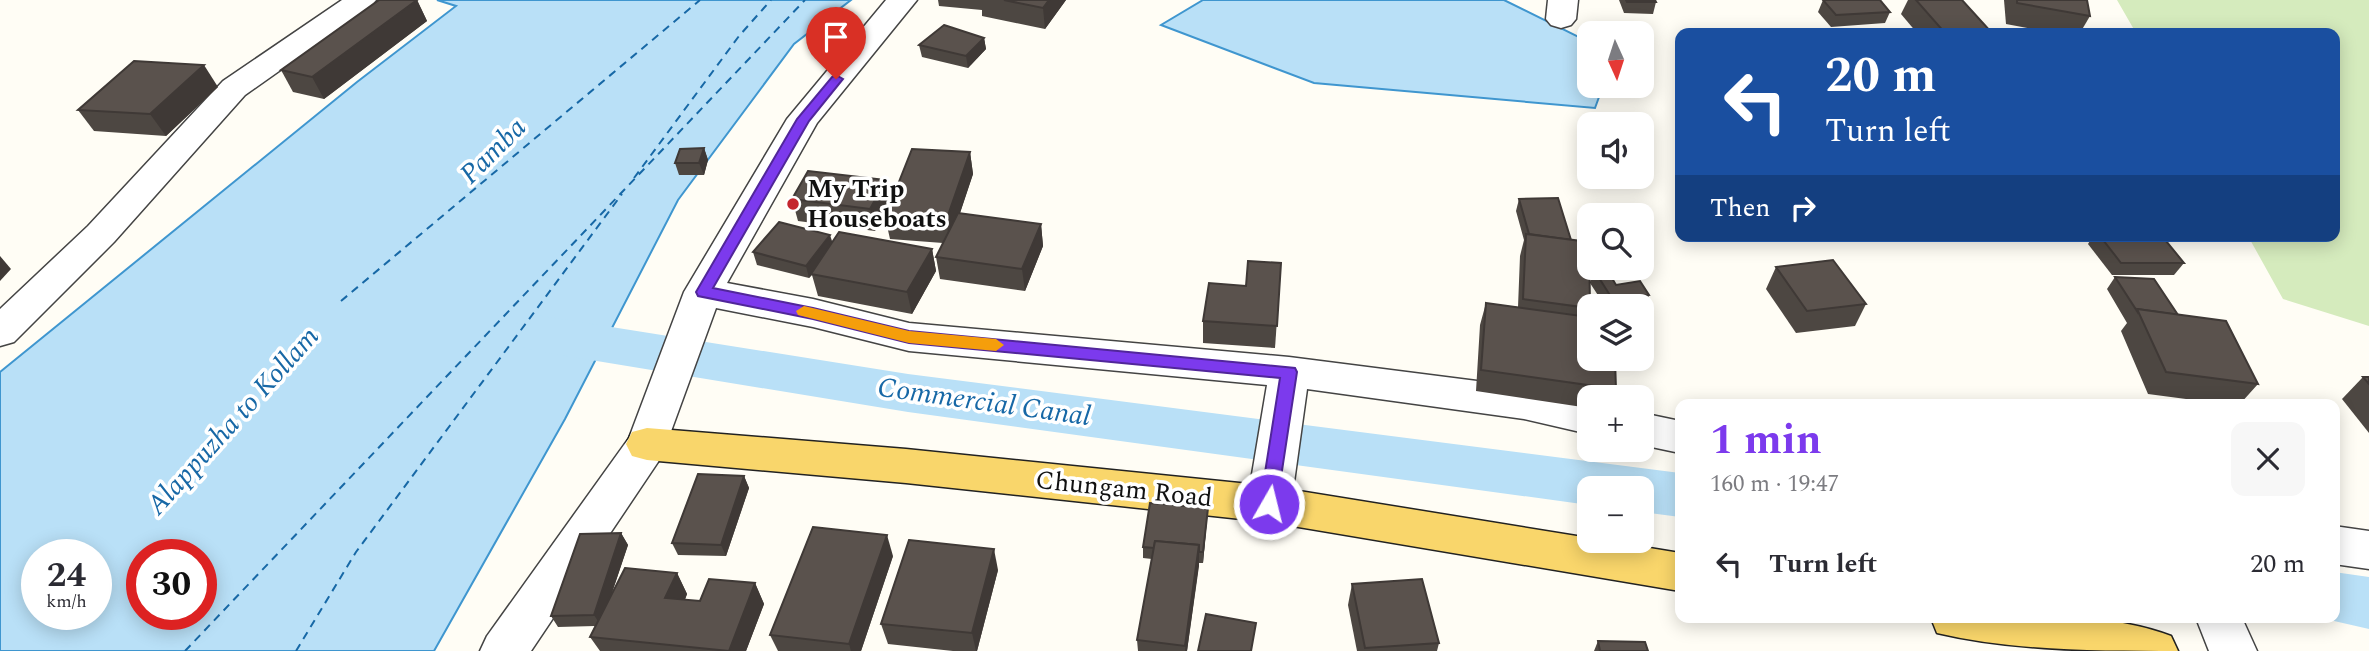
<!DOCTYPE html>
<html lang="en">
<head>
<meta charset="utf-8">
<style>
	:root { --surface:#fff; --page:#f7f7f7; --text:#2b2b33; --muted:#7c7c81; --accent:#7c3aed }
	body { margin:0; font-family:Spectral,serif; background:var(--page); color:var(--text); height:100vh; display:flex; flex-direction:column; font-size:26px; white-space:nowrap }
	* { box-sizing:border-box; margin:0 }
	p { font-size:23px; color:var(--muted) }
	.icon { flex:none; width:38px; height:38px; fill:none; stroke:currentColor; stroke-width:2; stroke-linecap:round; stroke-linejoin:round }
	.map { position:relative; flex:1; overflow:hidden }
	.side { position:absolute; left:1675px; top:399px; width:665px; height:224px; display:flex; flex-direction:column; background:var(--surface); border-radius:14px; box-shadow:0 4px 18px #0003 }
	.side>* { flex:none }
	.banner { position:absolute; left:1675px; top:28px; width:665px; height:214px; border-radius:14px; box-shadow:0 4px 18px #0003; background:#1a4fa0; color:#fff; overflow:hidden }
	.needle { width:46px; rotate:177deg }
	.fabs { position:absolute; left:1577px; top:21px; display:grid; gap:14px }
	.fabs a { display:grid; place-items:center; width:77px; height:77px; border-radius:14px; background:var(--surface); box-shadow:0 4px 18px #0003; font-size:35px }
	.speed { position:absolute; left:21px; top:539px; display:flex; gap:14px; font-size:35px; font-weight:700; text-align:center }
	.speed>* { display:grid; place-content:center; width:91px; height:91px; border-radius:50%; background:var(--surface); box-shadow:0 4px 18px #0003; line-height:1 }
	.speed small { font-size:18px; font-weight:400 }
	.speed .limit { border:10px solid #d22; background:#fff; color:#111 }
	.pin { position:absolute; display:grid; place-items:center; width:60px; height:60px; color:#fff; margin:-72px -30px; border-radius:50% 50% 50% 0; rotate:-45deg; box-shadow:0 0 7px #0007 }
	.pin .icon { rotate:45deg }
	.me { position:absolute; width:77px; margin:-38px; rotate:8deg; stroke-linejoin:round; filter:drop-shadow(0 0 5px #0008) }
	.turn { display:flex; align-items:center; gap:24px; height:147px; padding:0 35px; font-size:32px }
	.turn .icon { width:91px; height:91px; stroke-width:2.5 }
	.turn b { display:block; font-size:49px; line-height:60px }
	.then { display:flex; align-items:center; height:66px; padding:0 35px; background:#0003; gap:14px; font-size:26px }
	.round { display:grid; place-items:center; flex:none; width:74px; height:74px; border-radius:14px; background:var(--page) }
	.head { display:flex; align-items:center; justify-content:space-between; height:119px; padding:0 35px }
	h1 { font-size:42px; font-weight:700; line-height:52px; color:var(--accent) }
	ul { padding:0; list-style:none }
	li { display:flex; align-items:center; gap:21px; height:91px; padding:0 35px }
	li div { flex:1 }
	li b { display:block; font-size:26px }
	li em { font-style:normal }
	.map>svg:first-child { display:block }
	.green { fill:#d5ebbd }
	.water { fill:#b9e0f7; stroke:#3f96cf; stroke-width:2; fill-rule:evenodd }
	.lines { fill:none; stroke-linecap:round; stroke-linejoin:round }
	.canal { fill:#b9e0f7; fill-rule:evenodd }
	.ferry { stroke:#1768a6; stroke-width:2; stroke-dasharray:8 6; stroke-linecap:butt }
	.minor-casing { stroke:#444; stroke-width:3 }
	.major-casing { stroke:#222; stroke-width:3 }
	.minor { fill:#fff; fill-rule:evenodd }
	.major { fill:#f9d66b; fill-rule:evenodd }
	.wall { fill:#4d4742 }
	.shaded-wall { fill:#3f3936 }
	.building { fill:#5a524d; stroke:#3f3936; stroke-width:2 }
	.route { fill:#7c3aed; stroke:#51269a; stroke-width:2 }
	.slow { fill:#f59e0b }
	.poi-dot { fill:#c4262e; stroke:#fff; stroke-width:2.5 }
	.labels { text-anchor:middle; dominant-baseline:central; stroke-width:7; stroke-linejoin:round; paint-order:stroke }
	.poi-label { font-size:26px; font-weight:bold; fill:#111; stroke:#fff; text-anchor:start }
	.street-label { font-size:26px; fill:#111; stroke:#fff }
	.water-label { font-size:28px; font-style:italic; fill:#1768a6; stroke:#fff }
</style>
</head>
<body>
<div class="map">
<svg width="2369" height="651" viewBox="0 0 2369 651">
	<rect width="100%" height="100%" fill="#fffdf5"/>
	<polygon class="green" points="2117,0 2369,0 2369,326 2283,299 2248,236 2334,236 2334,33 2136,33"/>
	<g class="water">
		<path d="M437 0H851L794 44 678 200 565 419 434 651H0V372L357 82 456 6ZM37 555H96V614H37ZM142 555H201V614H142Z"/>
		<polygon points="1203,0 1504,0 1589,42 1589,86 1603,86 1595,108 1314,83 1161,25"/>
	</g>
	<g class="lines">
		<g class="canal">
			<polygon points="536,315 908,374 1680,473 1680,517 1642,512 1642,488 1589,488 1589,505 908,412 536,351 519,346 511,333 519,320"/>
			<polygon points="2334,572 2369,577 2369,629 2321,618 2334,618"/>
		</g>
		<g class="ferry">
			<polyline points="634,178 739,36 771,0"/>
			<polyline points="341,301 700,0"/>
			<polyline points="185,651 805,0"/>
			<polyline points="296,651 356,552 622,194"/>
		</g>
		<g class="minor-casing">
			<g id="minor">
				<polygon points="342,0 376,0 371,6 245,95 114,242 14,342 0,346 0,309 88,226 223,81"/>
				<polygon points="886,0 917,0 817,123 727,283 813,299 909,323 1289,357 1524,387 1589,402 1589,434 1524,419 1307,389 1291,504 1284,517 1269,522 1254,517 1247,504 1267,385 909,351 813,327 716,308 662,456 531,651 480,651 487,636 629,438 684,292 787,119"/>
				<polygon points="1548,0 1578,0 1576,19 1571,25 1561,28 1551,25 1546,19"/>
				<polygon points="1642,413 1680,421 1680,453 1642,445"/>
				<polygon points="2334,526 2369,531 2369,569 2334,564"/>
				<polygon points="2196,618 2242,618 2257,651 2209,651"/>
			</g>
		</g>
		<g class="major-casing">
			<g id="major">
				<polygon points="647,428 906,449 1269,486 1589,538 1589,541 1607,541 1680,553 1680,591 1269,522 906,483 647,460 632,456 626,444 632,432"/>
				<path d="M1931 618C2009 618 2096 608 2171 636L2178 651C2099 651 2013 651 1937 633Z"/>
			</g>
		</g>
		<use href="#minor" class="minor"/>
		<use href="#major" class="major"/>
	</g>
	<g class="wall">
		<polygon points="417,0 427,21 324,99 293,92 281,70"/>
		<polygon points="938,0 1066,0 1045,29 982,16 982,10 939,6"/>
		<polygon points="1619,0 1655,0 1656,2 1653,14 1624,13"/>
		<polygon points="1823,0 1890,12 1885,23 1831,27 1818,12"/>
		<polygon points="1908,0 1962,0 1992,33 1917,33 1901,14"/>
		<polygon points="2004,0 2087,0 2090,16 2080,33 2055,33 2006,24"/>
		<polygon points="984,38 986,49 968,68 922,57 919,45"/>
		<polygon points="218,87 166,136 94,131 78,110"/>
		<polygon points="704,148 708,160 704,175 679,175 675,163"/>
		<polygon points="970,152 973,174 960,213 1041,224 1043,246 1025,291 940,279 936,257 943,243 890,239 885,217"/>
		<polygon points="792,199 890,202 875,231 798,221"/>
		<polygon points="1519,199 1571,240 1590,282 1594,270 1616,285 1649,295 1645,307 1605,306 1590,283 1589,312 1587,317 1616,389 1613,397 1589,397 1589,408 1476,391 1480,325 1486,303 1518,307 1520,256 1524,240 1516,211"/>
		<polygon points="2093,236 2162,236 2184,263 2174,275 2112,275 2088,244"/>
		<polygon points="833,242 932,249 936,271 912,314 818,296 812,275 809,278 757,265 753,252"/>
		<polygon points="1281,263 1275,348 1203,343 1203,321 1246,286"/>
		<polygon points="1776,267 1866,304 1855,326 1796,333 1766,289"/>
		<polygon points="2115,277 2178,315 2258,384 2240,404 2224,404 2148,394 2121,331 2127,323 2107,289"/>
		<polygon points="2363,377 2369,377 2369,433 2342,399"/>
		<polygon points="744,476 749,488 726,556 678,555 672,543"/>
		<polygon points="1208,508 1203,563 1199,563 1187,651 1138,651 1137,640 1152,559 1143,558 1143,547"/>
		<polygon points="621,533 628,545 611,595 677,573 687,594 685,600 700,601 755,583 764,604 746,651 600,651 590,637 595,626 558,627 551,616"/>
		<polygon points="893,556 861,651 778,651 770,635"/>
		<polygon points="998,570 977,651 953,651 888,644 881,624"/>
		<polygon points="1352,584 1439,643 1437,651 1357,651 1348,605"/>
		<polygon points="1598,641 1600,651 1594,651"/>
	</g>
	<g class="shaded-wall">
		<polygon points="417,0 427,21 324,99 312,77"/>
		<polygon points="1049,0 1066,0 1045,29 1043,8"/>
		<polygon points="984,38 986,49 968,68 966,56"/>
		<polygon points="204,65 218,87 166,136 150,114"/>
		<polygon points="704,148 708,160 704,175 699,163"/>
		<polygon points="970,152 973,174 950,243 946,221"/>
		<polygon points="886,180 890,202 875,231 870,209"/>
		<polygon points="1041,224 1043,246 1025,291 1022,269"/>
		<polygon points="830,235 834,247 809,278 806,266"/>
		<polygon points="932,249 936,271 912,314 907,292"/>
		<polygon points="0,256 11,269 0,281"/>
		<polygon points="1649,295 1645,307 1611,306 1613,300"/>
		<polygon points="744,476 749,488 726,556 721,545"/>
		<polygon points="1208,508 1207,520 1203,563 1203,552"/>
		<polygon points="621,533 628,545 601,626 594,615"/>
		<polygon points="887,535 893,556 861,651 851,651 849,644"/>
		<polygon points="1199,545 1199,566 1187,651 1185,651"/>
		<polygon points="994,549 998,570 977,651 976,651 972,633"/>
		<polygon points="677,573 687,594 676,619 665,598"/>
		<polygon points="755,583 764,604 746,651 729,651"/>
	</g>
	<g class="building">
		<polygon points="379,0 417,0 312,77 281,70"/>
		<polygon points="1004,0 1049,0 1043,8"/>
		<polygon points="1626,0 1655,0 1656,2 1627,2"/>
		<polygon points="1823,0 1880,0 1890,12 1836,15"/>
		<polygon points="1916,0 1962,0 1992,33 1945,33"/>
		<polygon points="2017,0 2087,0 2090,16 2017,3"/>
		<polygon points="944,25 984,38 966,56 919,45"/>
		<polygon points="134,61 204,65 150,114 78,110"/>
		<polygon points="704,148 699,163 675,163 680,149"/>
		<polygon points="912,149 970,152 946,221 885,217"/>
		<polygon points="808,171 886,180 870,209 792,199"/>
		<polygon points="1558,198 1571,240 1529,234 1519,199"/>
		<polygon points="958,213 1041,224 1022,269 936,257"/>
		<polygon points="779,222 830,235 806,266 753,252"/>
		<polygon points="839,232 932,249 907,292 811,274"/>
		<polygon points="1526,234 1589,242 1590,306 1589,306 1589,308 1523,299"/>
		<polygon points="2100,236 2162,236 2184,263 2121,263"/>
		<polygon points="1833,260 1866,304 1807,311 1776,267"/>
		<polygon points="1248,261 1281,263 1277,326 1203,321 1209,283 1246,286"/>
		<polygon points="1606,268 1616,285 1640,281 1649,295 1613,300 1594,270"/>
		<polygon points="2115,277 2154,279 2178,315 2137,309 2137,311"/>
		<polygon points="1486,303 1589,317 1589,359 1615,359 1616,389 1481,370"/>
		<polygon points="2137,309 2226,321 2258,384 2166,372"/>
		<polygon points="2363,377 2369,377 2369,384"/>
		<polygon points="698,474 744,476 721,545 672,543"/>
		<polygon points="1150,503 1208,508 1203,552 1199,552 1199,545 1155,541 1154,548 1143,547"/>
		<polygon points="813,527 887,535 849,644 770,635"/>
		<polygon points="621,533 594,615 551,616 580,534"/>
		<polygon points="909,540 994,549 972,633 881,624"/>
		<polygon points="1155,541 1199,545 1185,646 1137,640"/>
		<polygon points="625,568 677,573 665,598 700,601 709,579 755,583 729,651 590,637"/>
		<polygon points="1422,579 1439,643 1365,648 1352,584"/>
		<polygon points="1206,614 1256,623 1251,651 1198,651"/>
		<polygon points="1598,641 1645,642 1648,651 1600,651"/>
	</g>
	<polygon class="route" points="836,75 843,79 809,121 713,288 813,308 909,331 1295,368 1297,372 1276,510 1269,512 1263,510 1260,504 1280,378 909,343 813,319 698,296 696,292 797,119 832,77"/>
	<polygon class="slow" points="804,306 909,331 996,339 1004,345 996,351 909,343 798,315 796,311"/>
	<circle class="poi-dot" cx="793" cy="204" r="7"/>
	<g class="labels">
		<g class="poi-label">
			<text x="807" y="189">My Trip<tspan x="807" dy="30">Houseboats</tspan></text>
		</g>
		<g class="street-label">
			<text transform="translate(1124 489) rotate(6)">Chungam Road</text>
		</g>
		<g class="water-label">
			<text transform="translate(493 151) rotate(-45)">Pamba</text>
			<text transform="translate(984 402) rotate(8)">Commercial Canal</text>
			<text transform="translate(233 421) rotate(-48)">Alappuzha to Kollam</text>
		</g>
	</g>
</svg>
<div class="fabs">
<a><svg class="needle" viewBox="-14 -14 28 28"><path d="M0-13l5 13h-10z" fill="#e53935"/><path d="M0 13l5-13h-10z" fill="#7c7c81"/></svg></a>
<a><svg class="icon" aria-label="sound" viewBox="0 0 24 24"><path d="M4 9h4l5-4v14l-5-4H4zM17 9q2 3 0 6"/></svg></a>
<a><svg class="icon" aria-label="search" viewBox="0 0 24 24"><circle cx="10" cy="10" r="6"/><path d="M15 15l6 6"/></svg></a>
<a><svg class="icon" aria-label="layers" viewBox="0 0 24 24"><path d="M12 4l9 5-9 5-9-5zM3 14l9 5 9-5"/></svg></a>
<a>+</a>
<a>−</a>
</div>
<div class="speed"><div>24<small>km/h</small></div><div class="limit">30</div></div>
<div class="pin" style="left:836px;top:79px;background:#d93025"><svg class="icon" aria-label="arrive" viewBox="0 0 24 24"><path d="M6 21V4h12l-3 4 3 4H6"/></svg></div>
<svg class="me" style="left:1269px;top:504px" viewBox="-20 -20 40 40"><circle r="17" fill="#7c3aed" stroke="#fff" stroke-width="3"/><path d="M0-11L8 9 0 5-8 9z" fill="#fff"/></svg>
<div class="banner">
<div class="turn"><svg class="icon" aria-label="left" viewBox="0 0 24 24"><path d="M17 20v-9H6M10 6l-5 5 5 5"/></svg><div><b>20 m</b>Turn left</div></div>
<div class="then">Then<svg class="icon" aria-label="right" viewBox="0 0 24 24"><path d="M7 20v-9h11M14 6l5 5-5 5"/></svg></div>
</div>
<section class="side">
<div class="head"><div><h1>1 min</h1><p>160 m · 19:47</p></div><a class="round"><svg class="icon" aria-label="close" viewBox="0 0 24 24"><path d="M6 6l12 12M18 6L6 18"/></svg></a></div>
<ul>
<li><svg class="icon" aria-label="left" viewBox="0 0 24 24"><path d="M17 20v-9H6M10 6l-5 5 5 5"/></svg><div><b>Turn left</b></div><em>20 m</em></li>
</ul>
</section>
</div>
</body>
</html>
